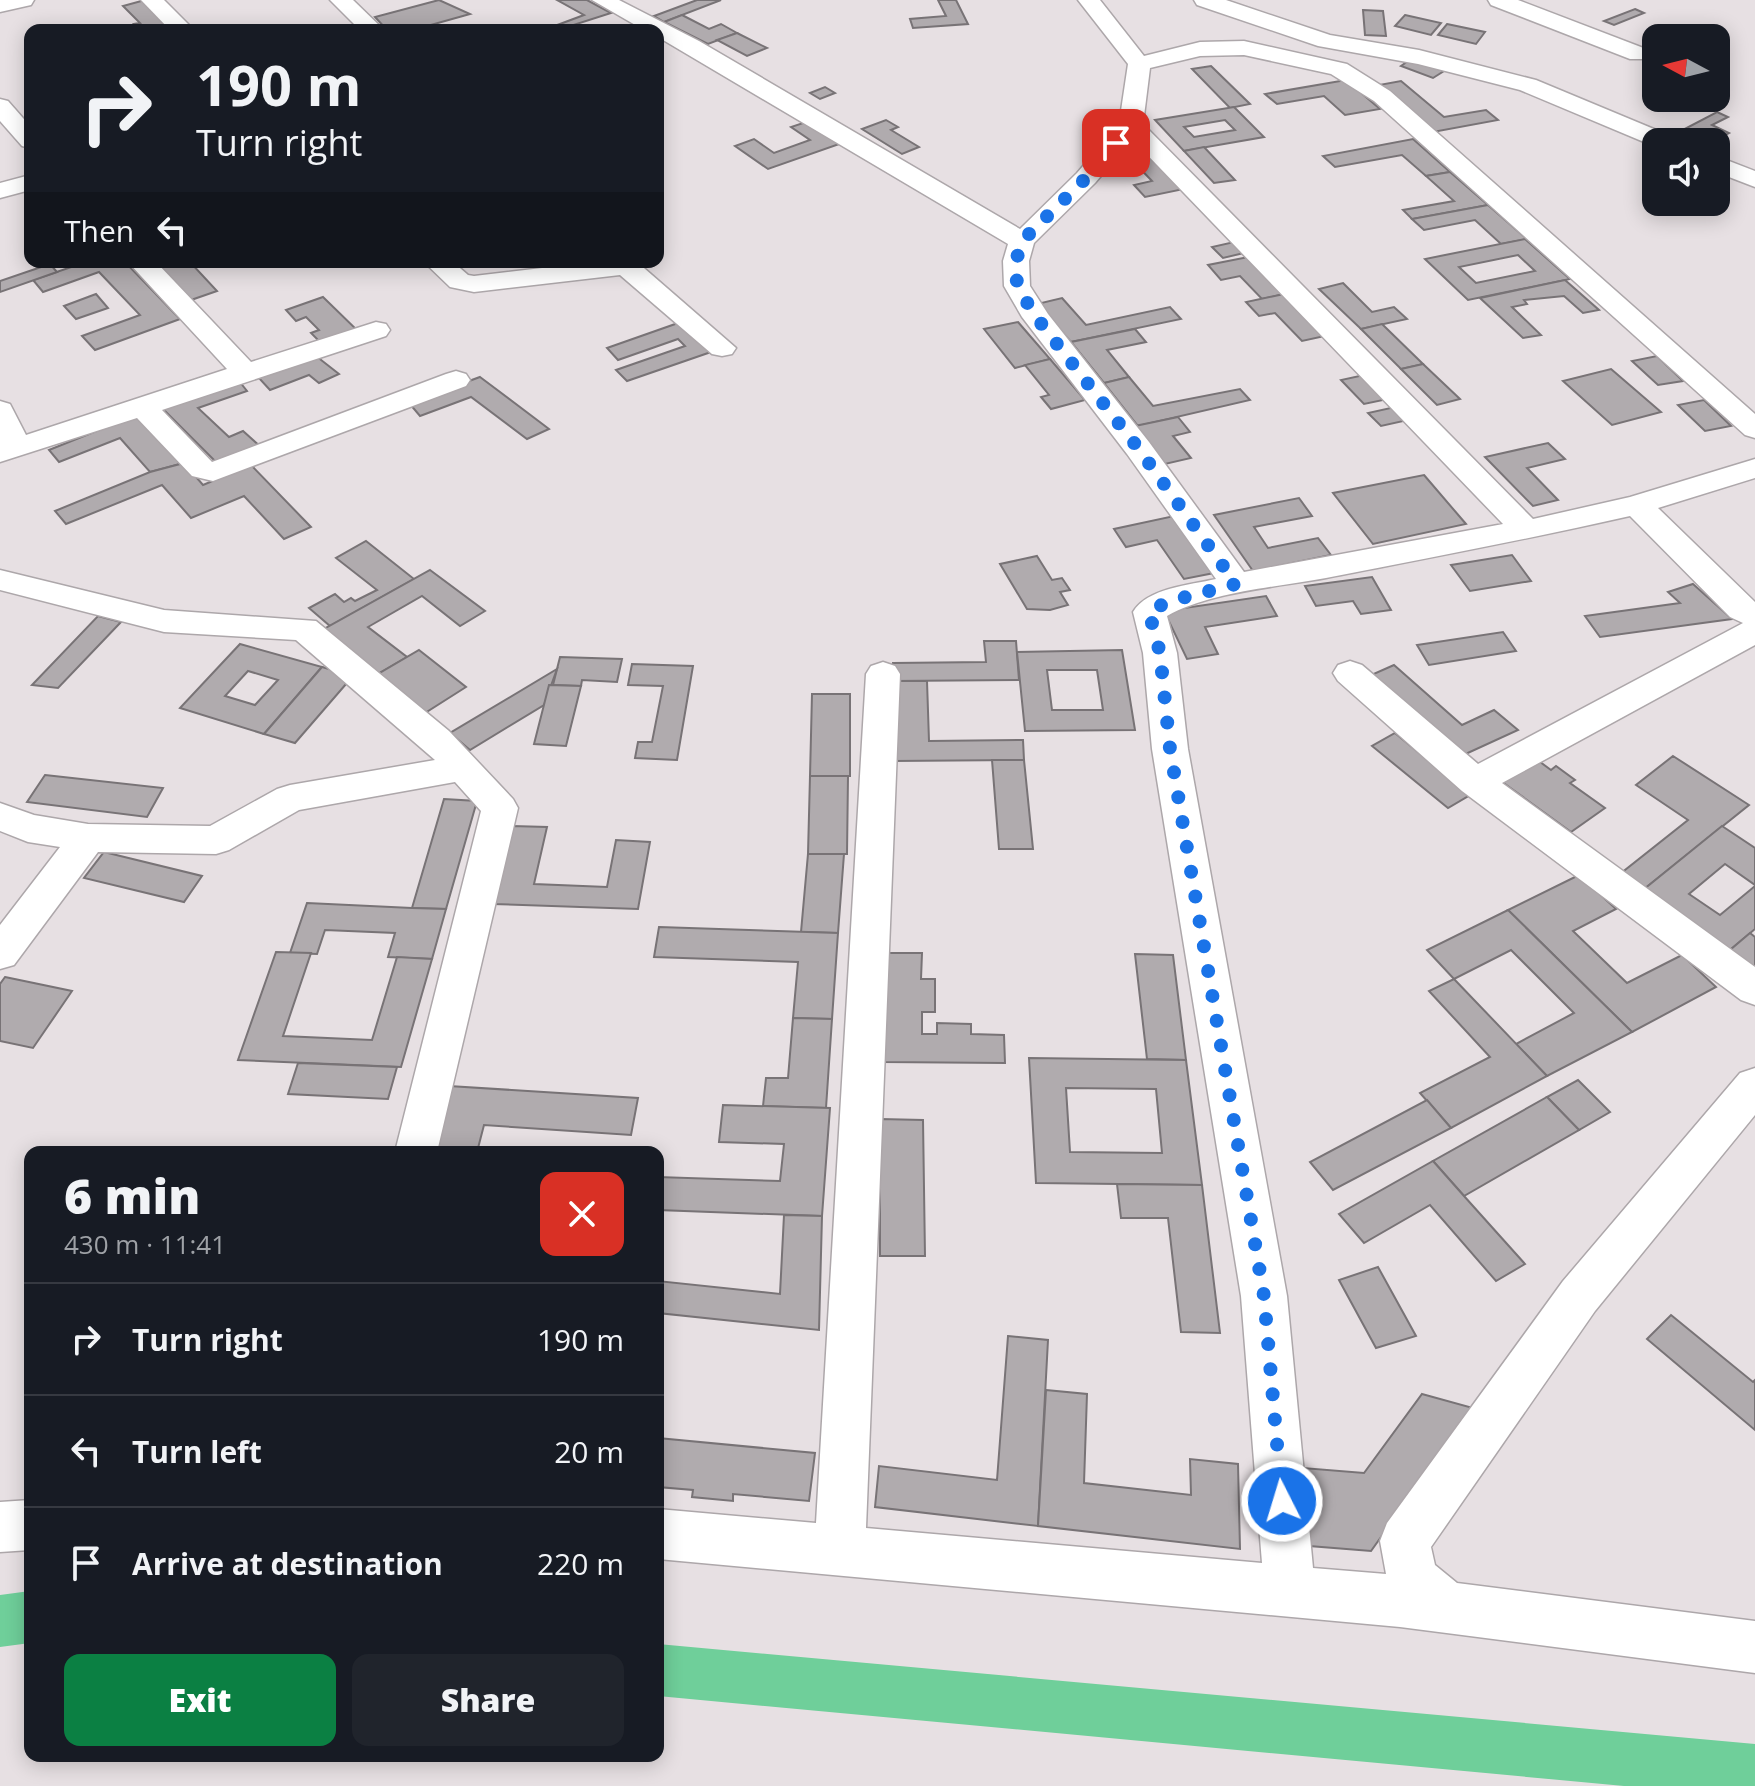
<!DOCTYPE html>
<html lang="en">
<head>
<meta charset="utf-8">
<style>
	:root { --surface:#171b24; --page:#20242c; --text:#f1f3f6; --muted:#9ea1a6; --line:#363941; --accent:#0b8043 }
	body { margin:0; font-family:"Open Sans",sans-serif; background:var(--page); color:var(--text); height:100vh; display:flex; flex-direction:column; font-size:30px; white-space:nowrap }
	* { box-sizing:border-box; margin:0 }
	p { font-size:26px; color:var(--muted) }
	.icon { flex:none; width:44px; height:44px; fill:none; stroke:currentColor; stroke-width:2; stroke-linecap:round; stroke-linejoin:round }
	.map { position:relative; flex:1; overflow:hidden }
	.side { position:absolute; left:24px; top:1146px; width:640px; height:616px; display:flex; flex-direction:column; background:var(--surface); border-radius:16px; box-shadow:0 4px 20px #0003 }
	.side>* { flex:none }
	.hud { position:absolute; left:24px; top:24px; width:640px; height:244px; border-radius:16px; box-shadow:0 4px 20px #0003; background:#171b24; color:var(--text); overflow:hidden }
	.needle { width:52px; rotate:277deg }
	.buttons { position:absolute; left:1642px; top:24px; display:grid; gap:16px }
	.buttons a { display:grid; place-items:center; width:88px; height:88px; border-radius:16px; background:var(--surface); box-shadow:0 4px 20px #0003; font-size:40px }
	.pin { position:absolute; display:grid; place-items:center; width:68px; height:68px; color:#fff; margin:-34px; border-radius:16px; box-shadow:0 4px 12px #0006 }
	.me { position:absolute; width:88px; margin:-44px; rotate:355deg; stroke-linejoin:round; filter:drop-shadow(0 0 6px #0008) }
	.turn { display:flex; align-items:center; gap:28px; height:168px; padding:0 40px; font-size:36px }
	.turn .icon { width:104px; height:104px; stroke-width:2.5 }
	.turn b { display:block; font-size:56px; line-height:68px }
	.then { display:flex; align-items:center; height:76px; padding:0 40px; background:#0003; gap:16px; font-size:30px }
	.round { display:grid; place-items:center; flex:none; width:84px; height:84px; border-radius:16px; background:var(--page) }
	.summary { display:flex; align-items:center; justify-content:space-between; height:136px; padding:0 40px }
	h1 { font-size:48px; font-weight:800; line-height:60px }
	.action { display:flex; gap:16px; margin-top:auto; padding:16px 40px }
	.action a { flex:1; height:92px; border-radius:16px; background:var(--accent); color:#fff; font-size:32px; font-weight:800; line-height:92px; text-align:center }
	.action a+a { background:var(--page); color:var(--text) }
	ul { padding:0; list-style:none }
	li { display:flex; align-items:center; gap:24px; height:112px; padding:0 40px; border-top:2px solid var(--line) }
	li div { flex:1 }
	li b { display:block; font-size:30px }
	li em { font-style:normal }
	.map>svg:first-child { display:block }
	.lines { fill:none; stroke-linecap:round; stroke-linejoin:round }
	.canal { fill:#6fcf9a; fill-rule:evenodd }
	.building { fill:#b0abae; stroke:#787376; stroke-width:2; fill-rule:evenodd }
	.minor-casing { stroke:#ada7aa; stroke-width:3 }
	.minor { fill:#fff; fill-rule:evenodd }
	.route { stroke:#1a73e8; stroke-width:14; stroke-dasharray:0 25.2 }
</style>
</head>
<body>
<div class="map">
<svg width="1755" height="1786" viewBox="0 0 1755 1786">
	<rect width="100%" height="100%" fill="#e7e0e3"/>
	<g class="lines">
		<g class="canal">
			<polygon points="30,1591 30,1643 0,1647 0,1595"/>
			<polygon points="658,1644 1755,1744 1755,1786 1624,1786 658,1696"/>
		</g>
	</g>
	<g class="building">
		<polygon points="145,0 170,24 149,30 140,30 134,24 140,23 123,6"/>
		<polygon points="439,0 470,14 413,30 387,30 375,17"/>
		<polygon points="557,0 587,0 611,13 558,30 552,27 584,15"/>
		<polygon points="697,0 721,0 664,22 654,16"/>
		<polygon points="938,0 956,0 968,24 913,28 910,19 946,16"/>
		<polygon points="1635,9 1644,13 1614,25 1604,21"/>
		<polygon points="1363,10 1383,11 1386,36 1365,35"/>
		<polygon points="682,15 709,29 721,24 737,33 708,44 664,22"/>
		<polygon points="1405,15 1441,23 1431,35 1395,26"/>
		<polygon points="1447,24 1485,32 1476,44 1438,35"/>
		<polygon points="737,33 767,48 747,56 717,40"/>
		<polygon points="1411,59 1444,71 1433,78 1401,66"/>
		<polygon points="1211,66 1250,104 1230,108 1192,69"/>
		<polygon points="1346,80 1380,109 1345,115 1324,96 1277,104 1265,94"/>
		<polygon points="1401,81 1444,117 1486,110 1498,120 1433,132 1379,85"/>
		<polygon points="825,87 835,93 820,99 810,93"/>
		<path d="M1234 107 1264 137 1184 151 1155 120ZM1225 120 1235 130 1194 137 1184 127Z"/>
		<polygon points="1717,112 1728,117 1712,125 1729,133 1712,142 1698,142 1677,133"/>
		<polygon points="812,120 845,142 768,169 735,146 754,139 774,153 810,140 791,127"/>
		<polygon points="886,120 898,127 891,130 919,147 902,154 862,129"/>
		<polygon points="1413,139 1450,172 1426,176 1402,155 1335,167 1323,156"/>
		<polygon points="1204,147 1235,180 1214,183 1184,151"/>
		<polygon points="1146,149 1184,189 1145,197 1134,185 1152,181 1125,153"/>
		<polygon points="1450,172 1488,205 1412,219 1403,210 1454,201 1426,176"/>
		<polygon points="1488,205 1527,239 1501,244 1475,220 1424,230 1412,219"/>
		<path d="M1525 239 1570 279 1468 300 1425 259ZM1518 255 1535 271 1476 283 1459 267Z"/>
		<polygon points="1234,242 1244,253 1223,258 1212,247"/>
		<polygon points="1248,257 1284,294 1262,299 1240,276 1221,280 1208,265"/>
		<polygon points="86,262 125,262 180,319 95,350 82,336 140,315 99,272 43,292 33,280"/>
		<polygon points="164,262 190,262 217,291 191,300 158,264"/>
		<polygon points="50,264 57,272 0,292 0,281"/>
		<polygon points="1565,280 1599,310 1583,313 1564,296 1524,300 1527,304 1512,307 1541,335 1523,338 1480,298"/>
		<polygon points="1343,283 1372,312 1394,307 1407,319 1361,329 1319,289"/>
		<polygon points="96,294 108,308 76,319 64,306"/>
		<polygon points="1284,294 1325,336 1302,341 1275,313 1259,316 1246,302"/>
		<polygon points="323,297 359,332 323,345 311,333 319,330 306,317 296,321 286,310"/>
		<polygon points="1062,298 1086,325 1170,307 1181,319 1071,342 1037,304"/>
		<polygon points="681,322 711,352 627,381 616,370 685,346 678,339 618,360 607,348"/>
		<polygon points="1018,322 1050,359 1015,368 984,329"/>
		<polygon points="1382,324 1423,364 1401,369 1361,329"/>
		<polygon points="1135,329 1146,342 1107,350 1129,377 1104,383 1071,342"/>
		<polygon points="316,356 339,374 319,383 309,375 270,390 258,377"/>
		<polygon points="1657,356 1683,381 1658,385 1632,361"/>
		<polygon points="1050,359 1085,400 1051,409 1041,397 1049,395 1025,365"/>
		<polygon points="1423,364 1460,399 1437,405 1401,369"/>
		<polygon points="1611,369 1661,412 1612,425 1563,381"/>
		<polygon points="1364,375 1388,399 1364,404 1341,380"/>
		<polygon points="480,377 549,429 527,439 471,397 420,416 409,403"/>
		<polygon points="1129,377 1153,406 1240,389 1250,400 1138,426 1104,383"/>
		<polygon points="239,381 247,391 198,408 229,437 243,431 262,448 220,466 161,407"/>
		<polygon points="1704,400 1731,426 1705,431 1678,405"/>
		<polygon points="1395,407 1408,420 1381,426 1368,413"/>
		<polygon points="139,414 184,463 150,472 120,438 59,462 49,450"/>
		<polygon points="1178,417 1190,432 1173,436 1191,458 1165,464 1135,426"/>
		<polygon points="1548,443 1565,459 1527,468 1558,500 1533,506 1485,457"/>
		<polygon points="184,463 203,485 251,465 311,527 284,539 244,496 191,518 162,485 66,524 55,511 150,472"/>
		<polygon points="1424,475 1466,524 1373,544 1333,493"/>
		<polygon points="1299,498 1312,516 1254,527 1268,548 1318,538 1331,555 1253,571 1214,515"/>
		<polygon points="1174,516 1214,573 1184,579 1157,540 1126,547 1114,529"/>
		<polygon points="366,541 414,579 330,626 309,608 335,594 344,602 351,598 355,601 377,590 336,558"/>
		<polygon points="1512,555 1531,581 1470,591 1451,565"/>
		<polygon points="1037,556 1052,580 1062,578 1070,590 1060,592 1068,605 1050,610 1027,609 1000,564"/>
		<polygon points="430,570 485,611 460,626 422,596 368,627 407,657 378,674 324,629"/>
		<polygon points="1372,577 1391,610 1361,614 1353,601 1316,606 1305,586"/>
		<polygon points="1693,584 1732,619 1600,637 1585,616 1680,603 1668,592"/>
		<polygon points="1266,596 1277,616 1205,627 1218,654 1187,659 1164,611"/>
		<polygon points="98,616 121,622 58,688 32,685"/>
		<polygon points="1503,632 1516,651 1429,665 1417,645"/>
		<polygon points="984,641 1016,641 1019,680 893,681 893,663 986,662"/>
		<path d="M240 644 322 667 264 734 180 708ZM248 671 278 680 255 705 225 696Z"/>
		<polygon points="419,650 466,687 425,713 378,674"/>
		<path d="M1122 650 1135 730 1025 731 1017 652ZM1047 670H1097L1103 710H1052Z"/>
		<polygon points="560,657 622,659 617,682 582,680 581,686 553,685"/>
		<polygon points="632,664 693,666 677,760 635,758 638,742 652,742 663,686 628,685"/>
		<polygon points="1394,665 1462,725 1494,710 1518,730 1459,757 1369,676"/>
		<polygon points="322,667 353,676 295,743 264,734"/>
		<polygon points="557,669 544,705 470,750 450,733"/>
		<polygon points="891,681 927,681 929,741 1023,740 1024,760 893,761"/>
		<polygon points="549,685 581,686 566,746 534,744"/>
		<polygon points="812,694 850,694 850,776 810,776"/>
		<polygon points="1395,733 1470,795 1448,808 1372,746"/>
		<polygon points="1532,756 1551,770 1556,766 1575,780 1570,783 1605,808 1571,832 1498,779"/>
		<polygon points="1673,756 1749,805 1643,890 1620,874 1688,820 1636,785"/>
		<polygon points="992,760 1024,760 1033,849 999,849"/>
		<polygon points="45,775 163,788 147,817 27,802"/>
		<polygon points="810,776 848,776 847,854 808,854"/>
		<polygon points="444,799 477,801 446,909 412,908"/>
		<polygon points="512,826 547,827 534,884 607,887 616,840 650,842 638,909 493,904"/>
		<polygon points="1722,826 1755,848 1755,885 1725,864 1689,894 1720,915 1755,886 1755,929 1730,950 1643,890"/>
		<polygon points="104,852 202,876 184,902 84,878"/>
		<polygon points="808,854 844,854 838,933 801,932"/>
		<polygon points="1579,875 1616,909 1573,931 1627,983 1682,955 1716,987 1632,1032 1508,910"/>
		<polygon points="307,903 412,908 446,909 432,959 388,957 395,933 325,930 317,954 290,953"/>
		<polygon points="1508,910 1632,1032 1547,1076 1516,1044 1574,1013 1511,950 1454,979 1427,950"/>
		<polygon points="659,927 838,933 832,1019 793,1018 798,962 654,957"/>
		<polygon points="1750,933 1755,937 1755,968 1730,950"/>
		<polygon points="276,952 311,953 283,1036 372,1040 397,957 432,959 401,1067 238,1060"/>
		<polygon points="885,953 922,953 921,979 935,979 935,1012 922,1012 922,1034 937,1034 937,1023 971,1024 971,1034 1004,1035 1005,1063 883,1062"/>
		<polygon points="1135,954 1173,955 1186,1060 1147,1059"/>
		<polygon points="5,977 72,991 33,1048 0,1041 0,984"/>
		<polygon points="1454,979 1547,1076 1451,1128 1420,1093 1490,1057 1429,991"/>
		<polygon points="793,1018 832,1019 826,1108 763,1106 766,1078 788,1078"/>
		<path d="M1029 1058 1186 1060 1202 1185 1036 1183ZM1066 1088 1156 1089 1162 1153 1070 1152Z"/>
		<polygon points="298,1063 397,1067 388,1099 288,1094"/>
		<polygon points="1578,1080 1610,1112 1579,1130 1547,1097"/>
		<polygon points="449,1086 638,1098 631,1135 484,1125 477,1152 431,1152"/>
		<polygon points="1547,1097 1579,1130 1464,1196 1433,1161"/>
		<polygon points="1427,1100 1451,1128 1333,1190 1310,1162"/>
		<polygon points="723,1105 830,1108 822,1216 658,1210 658,1177 780,1181 784,1144 719,1142"/>
		<polygon points="880,1119 923,1120 925,1256 880,1256"/>
		<polygon points="1433,1161 1464,1196 1525,1264 1496,1281 1430,1205 1364,1243 1339,1214"/>
		<polygon points="1117,1184 1202,1185 1220,1333 1181,1332 1168,1218 1121,1218"/>
		<polygon points="784,1215 822,1216 819,1330 658,1313 658,1281 780,1294"/>
		<polygon points="1378,1267 1416,1336 1376,1348 1339,1280"/>
		<polygon points="1671,1315 1753,1382 1755,1380 1755,1430 1647,1339"/>
		<polygon points="1008,1336 1048,1340 1038,1526 875,1507 879,1466 997,1480"/>
		<polygon points="1046,1390 1087,1394 1084,1483 1191,1495 1190,1459 1238,1464 1240,1549 1038,1526"/>
		<polygon points="1422,1394 1473,1408 1371,1551 1297,1545 1291,1467 1364,1473"/>
		<polygon points="658,1438 815,1453 809,1501 733,1494 733,1501 692,1497 693,1490 658,1487"/>
	</g>
	<g class="lines">
		<g class="minor-casing">
			<g id="minor">
				<polygon points="0,0 34,0 31,5 0,12"/>
				<polygon points="141,0 164,0 194,30 170,30"/>
				<polygon points="330,0 353,0 384,30 360,30"/>
				<path d="M592 0H619L699 41 1020 229 1077 173 1119 124 1128 64 1078 0H1100L1144 56 1200 42 1244 41 1347 64 1390 91 1755 414V438L1745 435 1374 101 1331 74 1244 55 1200 56 1150 68 1143 124 1533 519 1630 497 1755 459V478L1658 508 1755 602V645L1502 783 1755 967V1005L1741 1000 1462 791 1338 681 1333 673 1338 665 1350 661 1362 665 1478 764 1743 623 1730 617 1630 516C1529 539 1428 558 1326 578 1277 587 1210 592 1167 616L1177 653 1188 749 1287 1296 1313 1568 1386 1574 1380 1541 1387 1523 1563 1281 1740 1073 1755 1068V1115L1595 1311 1431 1547 1435 1565 1457 1583 1755 1621V1673L1400 1627 658 1559V1509L816 1523 866 674 871 666 883 662 895 666 900 674 866 1528 1262 1563 1241 1296 1152 749 1143 653 1133 612C1147 588 1190 585 1216 579L1127 454 1022 317 1004 286 1003 261 1008 244 658 37V30H644ZM1132 139 1503 524 1244 572 1149 442 1048 314 1030 286 1029 261 1034 243 1095 183Z"/>
				<polygon points="1194,0 1226,0 1330,35 1419,50 1536,80 1673,137 1677,142 1656,142 1656,147 1520,90 1418,64 1318,46 1197,5"/>
				<polygon points="1488,0 1518,0 1646,49 1649,54 1646,59 1630,59 1491,5"/>
				<polygon points="0,99 8,101 30,126 30,148 22,146 0,121"/>
				<polygon points="1716,156 1755,171 1755,187 1716,172"/>
				<polygon points="30,175 30,190 0,198 0,183"/>
				<polygon points="128,262 156,262 251,362 376,322 386,324 390,330 386,336 162,410 212,462 446,374 456,371 466,374 470,380 466,386 213,481 192,476 137,418 0,462 0,401 10,404 26,435 227,369"/>
				<polygon points="424,262 453,262 468,275 474,276 593,262 637,262 736,348 732,354 722,356 712,354 620,275 474,292 450,287"/>
				<polygon points="0,570 164,610 316,621 449,731 513,799 518,808 437,1152 395,1152 481,811 455,782 299,810 229,850 216,854 98,852 14,965 0,969 0,925 60,847 28,842 0,831 0,803 34,815 88,824 210,826 277,789 290,785 435,760 296,640 164,632 0,590"/>
				<polygon points="30,1500 30,1550 0,1552 0,1502"/>
			</g>
		</g>
		<use href="#minor" class="minor"/>
	</g>
	<g class="lines">
		<polyline class="route" points="1116,143 1086,178 1022,241 1016,261 1017,286 1036,317 1138,448 1236,584 1167,602 1149,612 1160,653 1170,749 1264,1296 1282,1501"/>
	</g>
</svg>
<div class="buttons">
<a><svg class="needle" viewBox="-14 -14 28 28"><path d="M0-13l5 13h-10z" fill="#e53935"/><path d="M0 13l5-13h-10z" fill="#9ea1a6"/></svg></a>
<a><svg class="icon" aria-label="sound" viewBox="0 0 24 24"><path d="M4 9h4l5-4v14l-5-4H4zM17 9q2 3 0 6"/></svg></a>
</div>
<div class="pin" style="left:1116px;top:143px;background:#d93025"><svg class="icon" aria-label="arrive" viewBox="0 0 24 24"><path d="M6 21V4h12l-3 4 3 4H6"/></svg></div>
<svg class="me" style="left:1282px;top:1501px" viewBox="-20 -20 40 40"><circle r="17" fill="#1a73e8" stroke="#fff" stroke-width="3"/><path d="M0-11L8 9 0 5-8 9z" fill="#fff"/></svg>
<div class="hud">
<div class="turn"><svg class="icon" aria-label="right" viewBox="0 0 24 24"><path d="M7 20v-9h11M14 6l5 5-5 5"/></svg><div><b>190 m</b>Turn right</div></div>
<div class="then">Then<svg class="icon" aria-label="left" viewBox="0 0 24 24"><path d="M17 20v-9H6M10 6l-5 5 5 5"/></svg></div>
</div>
<section class="side">
<div class="summary"><div><h1>6 min</h1><p>430 m · 11:41</p></div><a class="round" style="background:#d93025;color:#fff"><svg class="icon" aria-label="close" viewBox="0 0 24 24"><path d="M6 6l12 12M18 6L6 18"/></svg></a></div>
<ul>
<li><svg class="icon" aria-label="right" viewBox="0 0 24 24"><path d="M7 20v-9h11M14 6l5 5-5 5"/></svg><div><b>Turn right</b></div><em>190 m</em></li>
<li><svg class="icon" aria-label="left" viewBox="0 0 24 24"><path d="M17 20v-9H6M10 6l-5 5 5 5"/></svg><div><b>Turn left</b></div><em>20 m</em></li>
<li><svg class="icon" aria-label="arrive" viewBox="0 0 24 24"><path d="M6 21V4h12l-3 4 3 4H6"/></svg><div><b>Arrive at destination</b></div><em>220 m</em></li>
</ul>
<div class="action"><a>Exit</a><a>Share</a></div>
</section>
</div>
</body>
</html>
